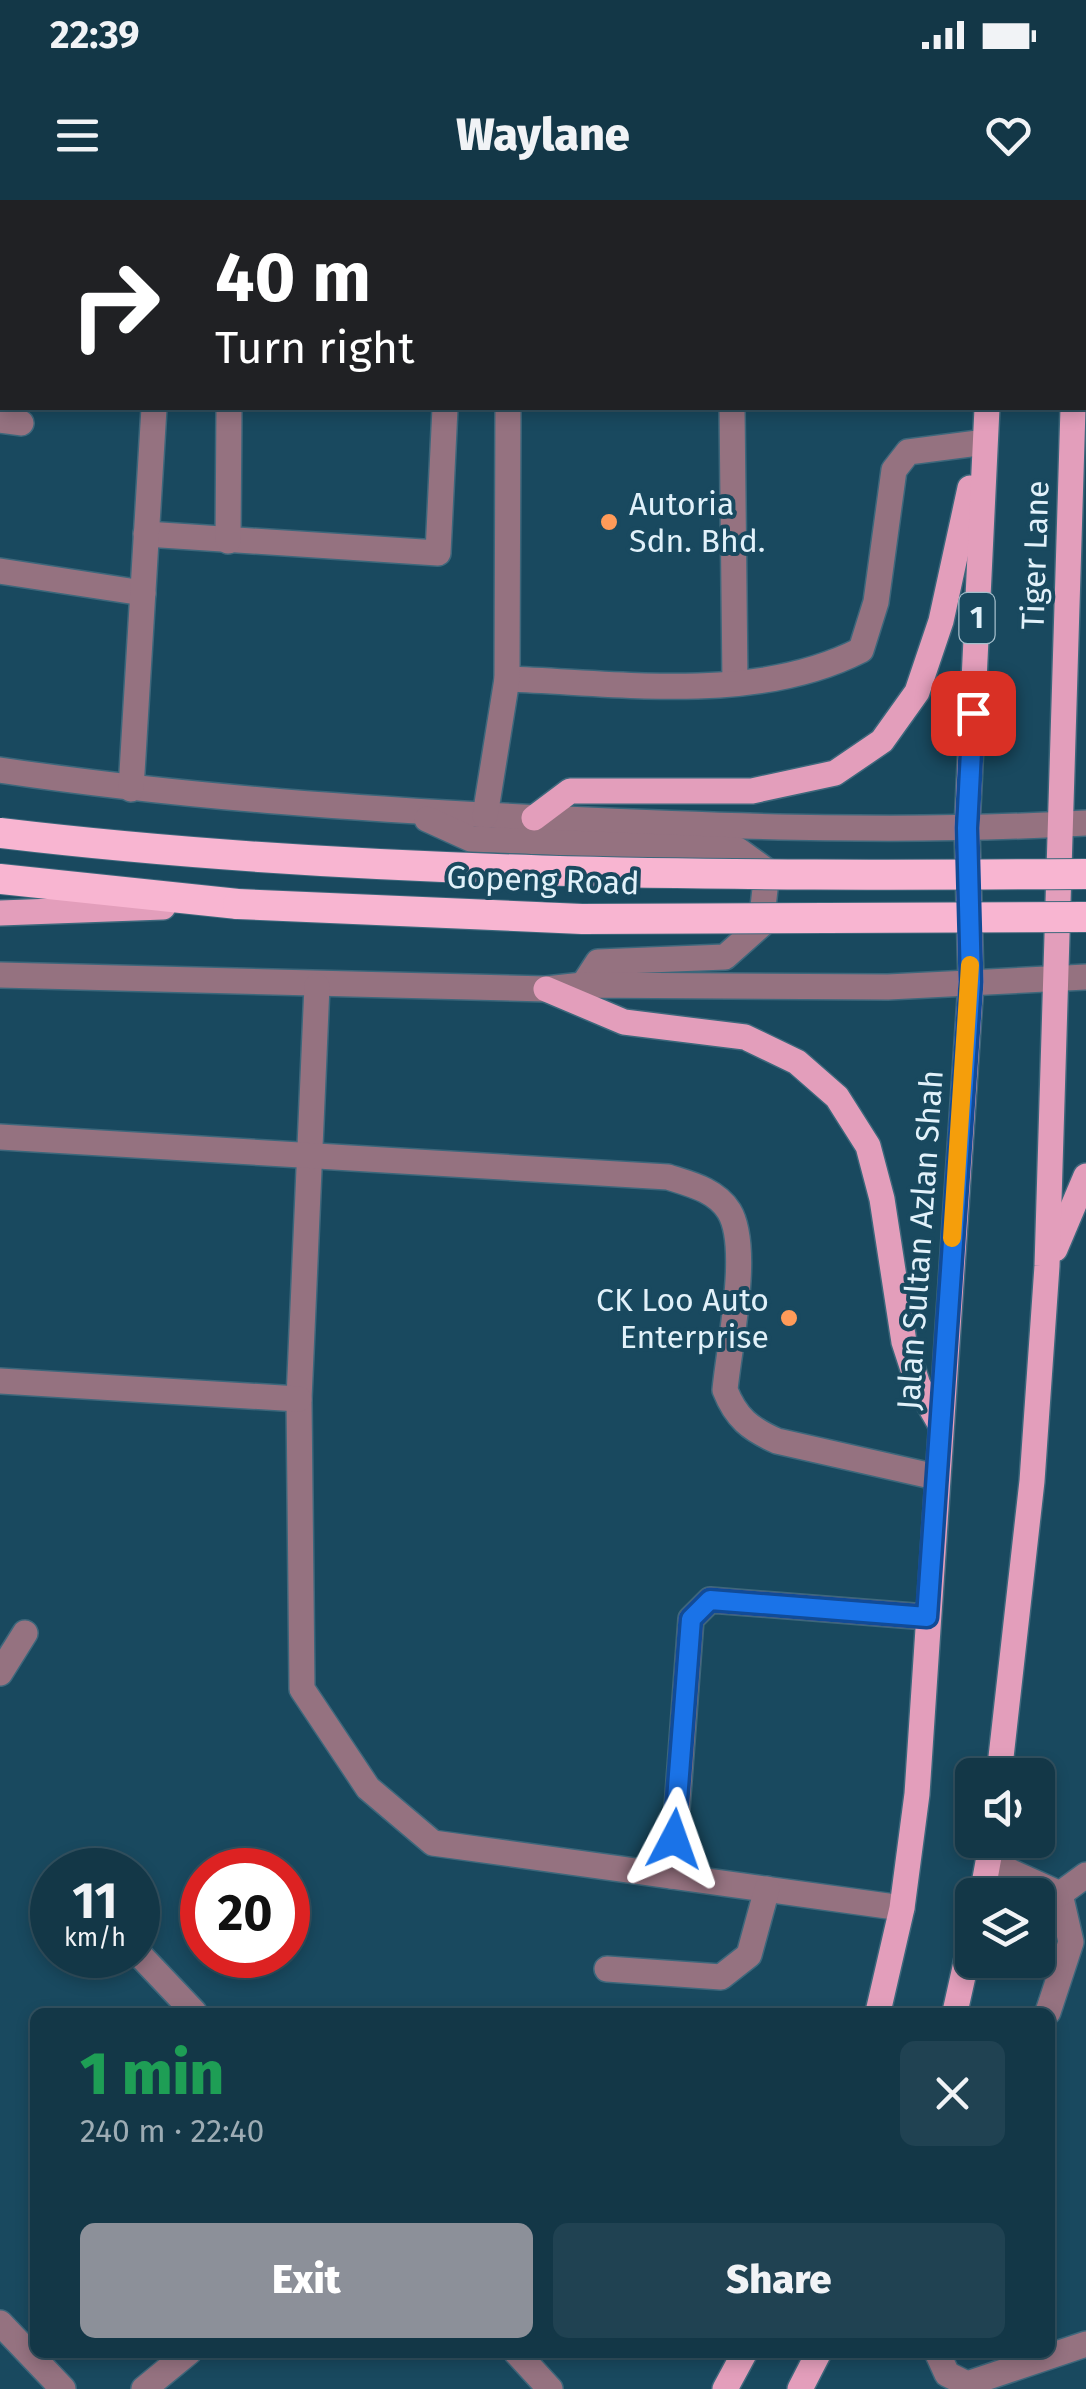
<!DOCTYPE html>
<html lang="en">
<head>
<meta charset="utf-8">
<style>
	:root { --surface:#133747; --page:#204252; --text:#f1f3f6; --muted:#9dacb4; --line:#325160; --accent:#8c9099 }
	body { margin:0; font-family:"Fira Sans",sans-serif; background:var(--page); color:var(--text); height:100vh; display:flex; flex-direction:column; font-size:38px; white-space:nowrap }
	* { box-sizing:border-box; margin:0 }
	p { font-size:32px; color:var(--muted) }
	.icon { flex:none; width:55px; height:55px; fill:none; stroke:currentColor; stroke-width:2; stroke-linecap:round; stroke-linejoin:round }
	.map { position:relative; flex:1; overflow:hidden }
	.drawer { position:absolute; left:30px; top:1808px; width:1025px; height:350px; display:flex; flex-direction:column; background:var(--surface); border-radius:15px; box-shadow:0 5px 15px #0003,0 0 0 2px var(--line) }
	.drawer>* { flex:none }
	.banner { position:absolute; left:0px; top:0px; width:1088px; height:210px; box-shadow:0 5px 15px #0003,0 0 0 2px var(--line); background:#202124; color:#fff; overflow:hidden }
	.controls { position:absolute; left:955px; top:1558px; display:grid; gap:20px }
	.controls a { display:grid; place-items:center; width:100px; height:100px; border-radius:15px; background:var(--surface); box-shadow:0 5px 15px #0003,0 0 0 2px var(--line); font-size:50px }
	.speed { position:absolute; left:30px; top:1648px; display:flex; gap:20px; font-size:50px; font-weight:700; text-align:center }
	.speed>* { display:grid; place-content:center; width:130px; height:130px; border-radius:50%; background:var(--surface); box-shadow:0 5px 15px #0003,0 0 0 2px var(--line); line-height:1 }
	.speed small { font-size:25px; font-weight:400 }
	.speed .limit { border:15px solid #d22; background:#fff; color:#111 }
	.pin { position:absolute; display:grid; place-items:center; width:85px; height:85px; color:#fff; margin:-42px; border-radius:20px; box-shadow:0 5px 15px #0006 }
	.me { position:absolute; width:110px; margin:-55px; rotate:4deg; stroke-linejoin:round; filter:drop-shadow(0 0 8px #0008) }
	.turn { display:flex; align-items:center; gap:35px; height:210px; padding:0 50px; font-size:45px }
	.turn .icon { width:130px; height:130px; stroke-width:2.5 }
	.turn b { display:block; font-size:70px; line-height:85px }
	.round { display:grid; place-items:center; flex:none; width:105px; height:105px; border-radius:15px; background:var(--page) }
	.summary { display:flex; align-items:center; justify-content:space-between; height:170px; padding:0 50px }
	h1 { font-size:60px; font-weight:800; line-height:75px; color:#1e9e55 }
	.action { display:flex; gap:20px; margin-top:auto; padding:20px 50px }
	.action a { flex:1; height:115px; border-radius:15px; background:var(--accent); color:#fff; font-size:40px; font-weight:800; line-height:115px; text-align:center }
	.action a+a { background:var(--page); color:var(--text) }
	.status { display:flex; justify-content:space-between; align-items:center; height:70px; padding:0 50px; background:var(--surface); direction:ltr }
	.status svg { height:28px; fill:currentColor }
	header { display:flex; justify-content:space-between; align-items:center; height:130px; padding:0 50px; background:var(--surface); font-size:45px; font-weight:800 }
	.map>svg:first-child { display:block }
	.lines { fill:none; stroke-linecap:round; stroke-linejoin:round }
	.minor-casing { stroke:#3d677b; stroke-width:28 }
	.major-casing { stroke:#3d677b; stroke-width:28 }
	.highway-casing { stroke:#3d677b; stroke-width:32 }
	.minor { stroke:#957280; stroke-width:25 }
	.major { stroke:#e39ebb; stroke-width:25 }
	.highway { stroke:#f8b5d1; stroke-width:30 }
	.highway-bridge-casing { stroke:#3d677b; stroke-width:32; stroke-linecap:butt }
	.highway-bridge { stroke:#f8b5d1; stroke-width:30 }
	.route-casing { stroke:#114b97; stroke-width:25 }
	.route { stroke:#1a73e8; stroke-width:18 }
	.slow { stroke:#f59e0b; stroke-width:18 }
	.poi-dot { fill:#ff9b59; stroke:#19495f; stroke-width:4 }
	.labels { text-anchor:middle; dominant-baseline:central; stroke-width:8; stroke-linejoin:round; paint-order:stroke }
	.shield { fill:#19495f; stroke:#a5bfcc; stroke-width:2.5 }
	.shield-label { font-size:30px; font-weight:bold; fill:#e1f1fa }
	.poi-label { font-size:32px; fill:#e1f1fa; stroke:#19495f; text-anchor:start }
	.street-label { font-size:32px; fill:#e1f1fa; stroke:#19495f }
</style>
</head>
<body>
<div class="status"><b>22:39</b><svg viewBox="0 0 49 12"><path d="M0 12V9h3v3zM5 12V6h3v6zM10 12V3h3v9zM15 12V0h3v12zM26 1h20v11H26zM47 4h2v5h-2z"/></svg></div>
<header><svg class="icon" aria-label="menu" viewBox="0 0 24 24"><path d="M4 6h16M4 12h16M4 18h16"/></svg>Waylane<svg class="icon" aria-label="heart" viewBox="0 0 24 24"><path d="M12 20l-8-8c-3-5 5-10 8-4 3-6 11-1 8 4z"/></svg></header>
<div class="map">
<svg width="1086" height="2189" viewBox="0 0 1086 2189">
	<rect width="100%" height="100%" fill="#19495f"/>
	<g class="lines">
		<g class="minor-casing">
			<g id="minor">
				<polyline points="731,0 731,2"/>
				<polyline points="166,2 166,0"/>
				<polyline points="230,2 230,0"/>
				<polyline points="455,2 455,0"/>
				<polyline points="508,2 508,0"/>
				<polyline points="774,2 774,0"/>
				<polyline points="917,2 917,0"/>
				<polyline points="732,208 735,483"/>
				<polyline points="0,220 21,223"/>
				<polyline points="146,334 438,353 445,208"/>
				<polyline points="228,341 229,208"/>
				<polyline points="0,371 143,393"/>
				<path d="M507 479C622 483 755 504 861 450L876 402 894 270 908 252 978 243"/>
				<path d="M0 570C188 598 375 610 565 619 738 627 912 633 1086 623"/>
				<polyline points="131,589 154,208"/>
				<polyline points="485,616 507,479 508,208"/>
				<polyline points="427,619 471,639 738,650 767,671 761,725 725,757 598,762 583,785"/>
				<polyline points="0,775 546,789 583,785 888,787 1086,777"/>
				<polyline points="317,786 299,1199 302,1489 368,1588 433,1643 902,1708"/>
				<path d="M0 937 668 977C690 984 716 990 729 1011 751 1047 729 1146 725 1190 736 1218 750 1229 777 1241L936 1277"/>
				<polyline points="0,1181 299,1199"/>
				<polyline points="0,1473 25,1433"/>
				<polyline points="989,1662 1060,1694 1071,1742 1048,1812"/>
				<polyline points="672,1676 691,1419 710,1400 927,1417"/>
				<polyline points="1060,1694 1086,1675"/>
				<polyline points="138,1753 194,1812"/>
				<polyline points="607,1769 721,1777 749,1755 767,1689"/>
				<polyline points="0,2123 63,2189"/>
				<polyline points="516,2152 550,2189"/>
				<polyline points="937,2152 947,2174 967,2184 1086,2144"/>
				<polyline points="144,2189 189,2152"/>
			</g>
		</g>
		<g class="major-casing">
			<g id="major">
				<polyline points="999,2 999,0"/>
				<polyline points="1081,2 1081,0"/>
				<polyline points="1085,172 1086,174"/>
				<polyline points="534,618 570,591 752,591 835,573 882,541 917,492 941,421 970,288"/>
				<polyline points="0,713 163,707"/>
				<polyline points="546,789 624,822 745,837 797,862 837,897 868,946 882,999 904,1142 918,1185 939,1222"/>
				<polyline points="1055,1049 1086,976"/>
				<polyline points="999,1575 1032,1281 1047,1066 1073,208"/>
				<polyline points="982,1695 992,1640"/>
				<polyline points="878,1812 902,1708 917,1594 971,783 967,628 987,208"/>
				<polyline points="955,1812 972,1736"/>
				<polyline points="725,2189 745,2152"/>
				<polyline points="800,2189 819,2152"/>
			</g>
		</g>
		<g class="highway-casing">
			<polyline id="highway" points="0,679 238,704"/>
		</g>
		<use href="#minor" class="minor"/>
		<use href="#major" class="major"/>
		<use href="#highway" class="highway"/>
		<g class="highway-bridge-casing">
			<g id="highway-bridge">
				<path d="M0 633C359 676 724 676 1086 674"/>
				<polyline points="238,704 582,719 1086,717"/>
			</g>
		</g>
		<use href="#highway-bridge" class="highway-bridge"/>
	</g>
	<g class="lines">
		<g class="route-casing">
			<polyline id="route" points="674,1639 691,1419 710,1400 927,1417 971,782 967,628 973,513"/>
		</g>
		<use href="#route" class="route"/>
		<polyline class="slow" points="952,1038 970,765"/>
	</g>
	<g class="poi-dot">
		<circle cx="609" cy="322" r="10"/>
		<circle cx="789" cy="1118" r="10"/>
	</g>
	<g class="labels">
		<rect class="shield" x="959.5" y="393" width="35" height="50" rx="8"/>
		<g class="shield-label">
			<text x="977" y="418">1</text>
		</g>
		<g class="poi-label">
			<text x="629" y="304">Autoria<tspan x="629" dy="37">Sdn. Bhd.</tspan></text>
			<text x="769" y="1100" text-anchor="end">CK Loo Auto<tspan x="769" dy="37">Enterprise</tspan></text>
		</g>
		<g class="street-label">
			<text transform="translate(1035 355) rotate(-88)">Tiger Lane</text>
			<text transform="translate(543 680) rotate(2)">Gopeng Road</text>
			<text transform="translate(920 1040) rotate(-86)">Jalan Sultan Azlan Shah</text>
		</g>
	</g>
</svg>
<div class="controls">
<a><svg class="icon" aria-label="sound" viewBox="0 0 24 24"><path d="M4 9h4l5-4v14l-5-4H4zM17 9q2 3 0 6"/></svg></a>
<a><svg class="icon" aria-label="layers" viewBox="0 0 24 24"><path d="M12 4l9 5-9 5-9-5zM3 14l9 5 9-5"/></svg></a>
</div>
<div class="speed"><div>11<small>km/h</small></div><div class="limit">20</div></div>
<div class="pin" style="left:973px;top:513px;background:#d93025"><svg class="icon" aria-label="arrive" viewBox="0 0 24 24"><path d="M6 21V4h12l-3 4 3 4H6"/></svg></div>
<svg class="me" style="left:674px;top:1639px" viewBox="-20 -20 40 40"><path d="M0-17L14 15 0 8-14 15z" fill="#1a73e8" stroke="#fff" stroke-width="4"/></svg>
<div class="banner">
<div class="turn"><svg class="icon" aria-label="right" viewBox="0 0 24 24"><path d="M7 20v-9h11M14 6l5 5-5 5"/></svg><div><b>40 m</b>Turn right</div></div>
</div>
<section class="drawer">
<div class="summary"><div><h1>1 min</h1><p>240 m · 22:40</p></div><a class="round"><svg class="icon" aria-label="close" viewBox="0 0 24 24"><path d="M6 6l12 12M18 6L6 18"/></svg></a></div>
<div class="action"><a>Exit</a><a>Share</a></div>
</section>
</div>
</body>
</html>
